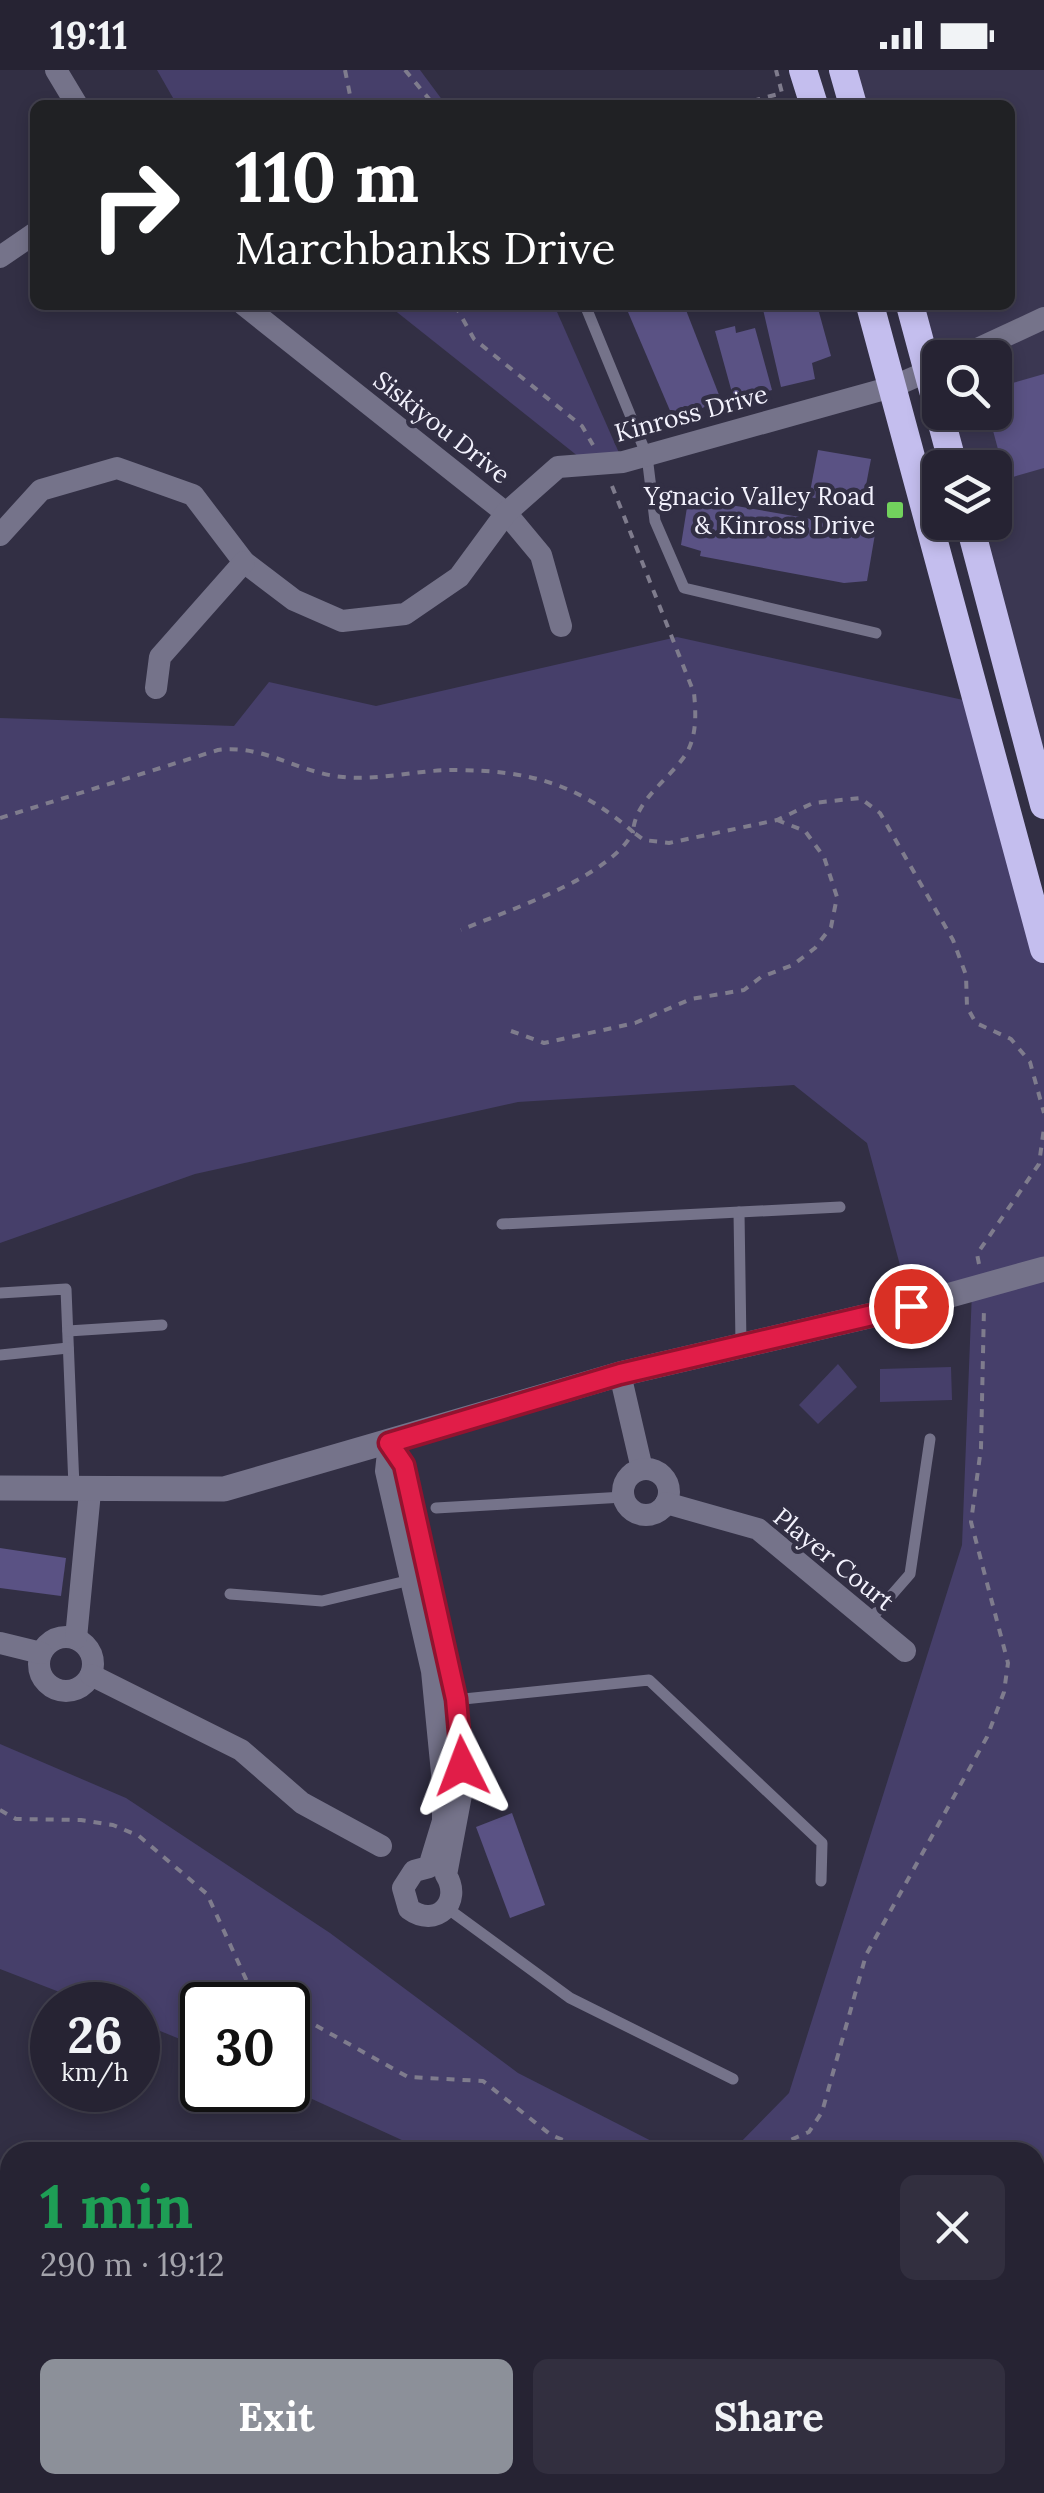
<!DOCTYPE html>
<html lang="en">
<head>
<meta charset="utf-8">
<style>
	:root { --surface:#262333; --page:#322f3f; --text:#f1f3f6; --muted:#a4a4ac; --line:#42404e; --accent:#8c9099 }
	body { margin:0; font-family:Lora,serif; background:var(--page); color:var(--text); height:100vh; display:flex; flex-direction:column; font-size:38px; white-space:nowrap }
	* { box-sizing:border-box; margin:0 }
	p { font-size:32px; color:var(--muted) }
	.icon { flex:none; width:55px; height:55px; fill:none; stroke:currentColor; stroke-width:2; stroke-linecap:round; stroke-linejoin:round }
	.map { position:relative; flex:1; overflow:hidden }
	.details { position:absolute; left:0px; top:2072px; width:1045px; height:352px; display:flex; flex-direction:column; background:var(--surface); border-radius:30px 30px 0 0; box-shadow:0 5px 15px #0003,0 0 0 2px var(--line) }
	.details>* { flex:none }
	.banner { position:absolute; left:30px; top:30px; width:985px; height:210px; border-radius:15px; box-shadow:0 5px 15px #0003,0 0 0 2px var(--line); background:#202124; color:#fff; overflow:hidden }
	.controls { position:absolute; left:922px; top:270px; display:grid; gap:20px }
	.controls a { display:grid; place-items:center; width:90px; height:90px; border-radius:15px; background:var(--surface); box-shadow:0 5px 15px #0003,0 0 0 2px var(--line); font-size:50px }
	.speed { position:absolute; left:30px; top:1912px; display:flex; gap:20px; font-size:50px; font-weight:700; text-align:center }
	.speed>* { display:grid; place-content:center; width:130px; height:130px; border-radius:50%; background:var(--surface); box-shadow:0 5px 15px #0003,0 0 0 2px var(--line); line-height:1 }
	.speed small { font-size:25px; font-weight:400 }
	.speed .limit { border:5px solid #111; border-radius:15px; background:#fff; color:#111 }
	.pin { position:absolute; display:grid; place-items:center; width:85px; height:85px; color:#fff; margin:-42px; border:5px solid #fff; border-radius:50%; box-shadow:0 2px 10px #0007 }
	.me { position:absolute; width:110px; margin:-55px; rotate:357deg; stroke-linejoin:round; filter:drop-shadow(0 0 8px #0008) }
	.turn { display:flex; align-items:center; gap:35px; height:210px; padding:0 40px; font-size:45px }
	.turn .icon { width:130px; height:130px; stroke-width:2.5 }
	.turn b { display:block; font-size:70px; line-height:85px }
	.round { display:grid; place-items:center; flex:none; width:105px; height:105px; border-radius:15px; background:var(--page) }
	.headline { display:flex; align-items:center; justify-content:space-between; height:170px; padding:0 40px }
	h1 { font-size:60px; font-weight:700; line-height:75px; color:#1e9e55 }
	.button { display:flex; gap:20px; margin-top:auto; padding:20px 40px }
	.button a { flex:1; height:115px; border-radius:15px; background:var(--accent); color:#fff; font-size:40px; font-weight:700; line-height:115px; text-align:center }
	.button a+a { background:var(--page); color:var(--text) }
	.status { display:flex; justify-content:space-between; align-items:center; height:70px; padding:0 50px; background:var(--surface); direction:ltr }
	.status svg { height:28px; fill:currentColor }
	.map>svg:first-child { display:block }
	.built { fill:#3b3752; fill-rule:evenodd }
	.green { fill:#463f6a }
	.building { fill:#5a5284 }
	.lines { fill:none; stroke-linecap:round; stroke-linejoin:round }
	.path { stroke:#7f7c8d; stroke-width:4; stroke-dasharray:8 8; stroke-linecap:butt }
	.service { stroke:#75738a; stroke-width:11 }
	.minor { stroke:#75738a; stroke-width:22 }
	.tertiary { stroke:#75738a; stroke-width:25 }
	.trunk { stroke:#c4beee; stroke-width:28 }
	.route-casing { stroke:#92132f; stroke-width:25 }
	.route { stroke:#e11d48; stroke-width:18 }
	.poi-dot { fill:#72d25d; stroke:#322f44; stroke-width:4 }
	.labels { text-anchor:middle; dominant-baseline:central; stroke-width:9; stroke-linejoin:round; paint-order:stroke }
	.street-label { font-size:25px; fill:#f3f2fd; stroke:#322f44 }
	.poi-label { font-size:25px; fill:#f3f2fd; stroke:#322f44; text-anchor:end }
</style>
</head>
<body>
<div class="status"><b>19:11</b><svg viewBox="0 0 49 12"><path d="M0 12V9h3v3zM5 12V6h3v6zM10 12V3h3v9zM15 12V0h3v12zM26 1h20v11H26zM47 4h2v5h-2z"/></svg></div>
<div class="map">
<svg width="1044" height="2423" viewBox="0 0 1044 2423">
	<rect width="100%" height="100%" fill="#322f44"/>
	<path class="built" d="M843 0H1044V735L969 453 995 452V398L954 397 910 235H1010V35H853ZM940 288H995V342H940Z"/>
	<g class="green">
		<polygon points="157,0 420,0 446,35 177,35"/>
		<polygon points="388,235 554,235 623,392 589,395"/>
		<polygon points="677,567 977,633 1044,879 1044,2360 1035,2356 1035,2082 731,2082 789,2023 962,1475 972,1221 911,1236 867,1073 794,1015 518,1032 195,1104 0,1173 0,648 234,656 269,612 376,636"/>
		<polygon points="838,1294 857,1317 818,1354 799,1335"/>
		<polygon points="951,1297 952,1330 880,1332 880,1299"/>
		<polygon points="0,1674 126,1728 330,1863 518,2003 673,2082 428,2082 288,2018 288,1935 202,1935 202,1978 138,1952 138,1935 93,1935 0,1899"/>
	</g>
	<g class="building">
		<polygon points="625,235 684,235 721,330 674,350"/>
		<polygon points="762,235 817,235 831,286 812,293 815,309 781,317"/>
		<polygon points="735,256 736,263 755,258 772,320 734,330 715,261"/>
		<polygon points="1044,304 1044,398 1006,409 988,342 995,342 995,318"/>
		<polygon points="818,380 871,389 862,436 809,427"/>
		<polygon points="702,430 840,454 875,464 867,511 844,513 700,486 701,481 681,475 688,431 701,433"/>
		<polygon points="0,1478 66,1488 61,1526 0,1518"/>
		<polygon points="512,1743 545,1835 510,1848 476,1757"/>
	</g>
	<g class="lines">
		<g class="path">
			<polyline points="345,0 352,35"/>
			<polyline points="405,0 434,35"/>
			<polyline points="737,35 782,23 776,0"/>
			<polyline points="455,235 474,269 582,356 593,375"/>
			<path d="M612 416 694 623C696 643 697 666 686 684 669 710 635 730 633 762L644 770 669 773 777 750 813 733 860 728 880 743 953 870 966 905 967 937 976 953 1011 969 1030 992 1044 1043"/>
			<path d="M0 748 218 680C264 674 298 703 343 707 382 711 420 699 458 700 531 701 578 714 633 762 610 808 508 840 461 860"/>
			<polyline points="511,961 544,973 635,953 691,929 744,920 761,907 793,895 815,878 831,857 837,827 824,787 805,761 777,750"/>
			<polyline points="979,1194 977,1184 1039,1094 1044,1058"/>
			<polyline points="0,1740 16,1749 81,1750 113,1755 139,1766 207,1824 250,1918 279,1935"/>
			<polyline points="288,1940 408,2007 483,2011 551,2065 593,2082"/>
			<polyline points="762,2082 809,2062 822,2042 866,1885 987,1667 1004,1622 1008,1593 971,1452 981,1378 984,1237"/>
		</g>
		<g class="service">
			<polyline points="585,235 647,386 655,451 684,518 876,563"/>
			<polyline points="739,1142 741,1274"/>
			<polyline points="502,1154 840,1137"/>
			<polyline points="0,1223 66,1219 74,1417"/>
			<polyline points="68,1261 162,1255"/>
			<polyline points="0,1285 68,1278"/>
			<polyline points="436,1438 624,1427"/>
			<polyline points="230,1524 322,1531 415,1509"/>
			<polyline points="869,1551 910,1504 930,1369"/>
			<polyline points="454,1630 649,1610 822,1773 821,1811"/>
			<polyline points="447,1838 570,1928 733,2009"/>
		</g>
		<g class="minor">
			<polyline points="56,0 77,35"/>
			<polyline points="0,187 35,163"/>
			<polyline points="244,235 506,443 541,485 561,556"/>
			<polyline points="958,288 1044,248"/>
			<polyline points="0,465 41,420 117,398 193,425 244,492 294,530 342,551 405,544 459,507 506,443 558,397 623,392 892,317 940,296"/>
			<polyline points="156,618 160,587 244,492"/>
			<polyline points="620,1304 642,1399"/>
			<path d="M389 1373 404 1395 462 1668 461 1725 446 1805C463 1832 436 1859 409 1839L403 1818 414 1801 429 1797 443 1751V1713L432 1601 386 1401Z"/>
			<circle cx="646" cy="1422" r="23"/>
			<polyline points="666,1433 758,1459 905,1581"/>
			<circle cx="66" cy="1594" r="27"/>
			<polyline points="76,1568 90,1422"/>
			<polyline points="0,1573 41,1583"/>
			<polyline points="91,1605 241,1680 302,1733 381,1776"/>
			<polyline points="120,2415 124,2423"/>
			<polyline points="303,2415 308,2423"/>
			<polyline points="465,2415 475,2423"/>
			<polyline points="235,2423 246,2415"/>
		</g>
		<polyline class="tertiary" points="0,1418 224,1419 620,1304 911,1236 1044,1199"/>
		<g class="trunk">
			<polyline points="803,0 814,35"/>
			<polyline points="843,0 853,35"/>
			<polyline points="870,235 1044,879"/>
			<polyline points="910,235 954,398"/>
			<polyline points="969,452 1044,735"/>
		</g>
	</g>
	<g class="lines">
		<g class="route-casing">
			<polyline id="route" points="462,1696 456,1629 404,1395 389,1373 620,1304 911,1236"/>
		</g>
		<use href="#route" class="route"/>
	</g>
	<rect class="poi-dot" x="885" y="430" width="20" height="20" rx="5"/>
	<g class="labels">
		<g class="street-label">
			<text transform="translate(691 343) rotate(-15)">Kinross Drive</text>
			<text transform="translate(442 357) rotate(38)">Siskiyou Drive</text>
			<text transform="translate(834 1489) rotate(39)">Player Court</text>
		</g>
		<g class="poi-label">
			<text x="875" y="426">Ygnacio Valley Road<tspan x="875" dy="29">&amp; Kinross Drive</tspan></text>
		</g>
	</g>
</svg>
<div class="controls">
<a><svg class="icon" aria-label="search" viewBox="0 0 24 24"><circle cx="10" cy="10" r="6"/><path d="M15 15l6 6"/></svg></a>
<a><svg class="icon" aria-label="layers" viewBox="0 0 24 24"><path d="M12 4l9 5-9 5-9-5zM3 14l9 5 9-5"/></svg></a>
</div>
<div class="speed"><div>26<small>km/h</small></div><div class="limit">30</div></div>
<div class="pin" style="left:911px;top:1236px;background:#d93025"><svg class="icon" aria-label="arrive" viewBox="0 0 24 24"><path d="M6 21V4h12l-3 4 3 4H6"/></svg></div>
<svg class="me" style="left:462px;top:1696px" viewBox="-20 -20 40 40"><path d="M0-17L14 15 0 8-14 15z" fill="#e11d48" stroke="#fff" stroke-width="4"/></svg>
<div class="banner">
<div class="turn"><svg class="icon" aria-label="right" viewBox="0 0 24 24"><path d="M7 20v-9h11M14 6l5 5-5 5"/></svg><div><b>110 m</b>Marchbanks Drive</div></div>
</div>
<section class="details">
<div class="headline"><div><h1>1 min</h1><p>290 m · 19:12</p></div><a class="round"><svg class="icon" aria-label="close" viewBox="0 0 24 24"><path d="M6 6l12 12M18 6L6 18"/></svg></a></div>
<div class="button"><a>Exit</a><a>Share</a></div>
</section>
</div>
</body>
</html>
